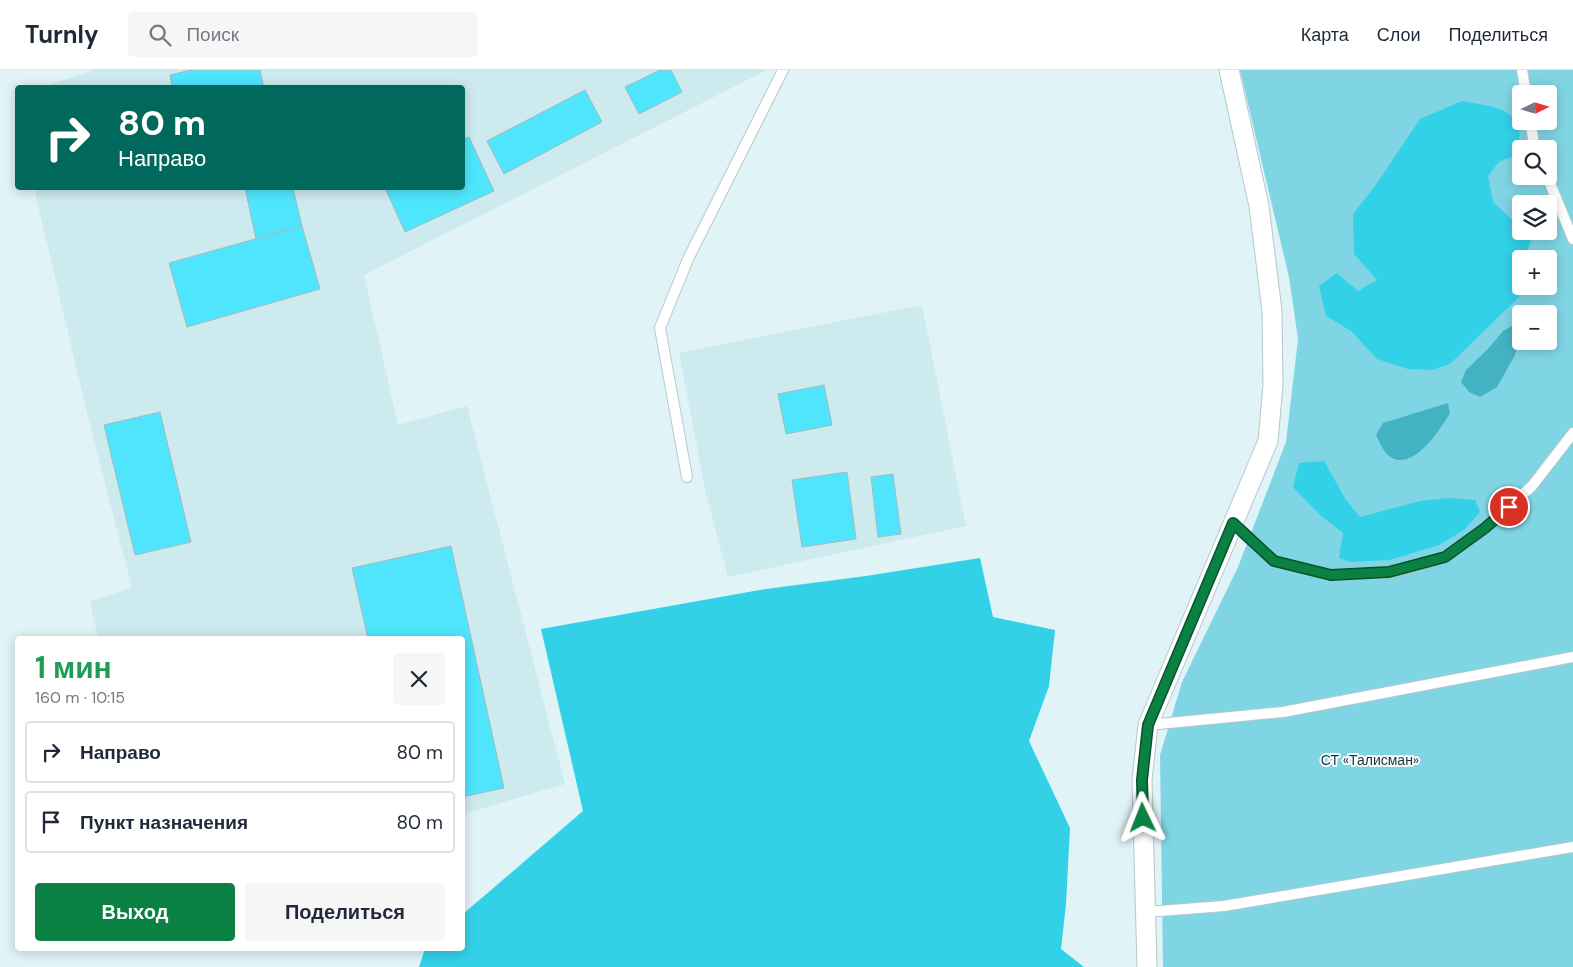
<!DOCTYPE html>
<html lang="ru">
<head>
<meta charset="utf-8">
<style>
	:root { --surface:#fff; --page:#f6f6f7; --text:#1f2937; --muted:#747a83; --line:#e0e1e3; --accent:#0b8043 }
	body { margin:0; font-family:"DM Sans",sans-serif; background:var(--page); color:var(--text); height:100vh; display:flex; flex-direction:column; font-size:19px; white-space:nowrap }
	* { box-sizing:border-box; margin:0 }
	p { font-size:16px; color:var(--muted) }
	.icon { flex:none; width:28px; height:28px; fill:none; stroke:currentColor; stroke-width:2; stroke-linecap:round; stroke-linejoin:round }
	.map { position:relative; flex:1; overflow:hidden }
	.drawer { position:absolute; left:15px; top:566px; width:450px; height:315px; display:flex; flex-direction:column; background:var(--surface); border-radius:5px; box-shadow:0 2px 12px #0003 }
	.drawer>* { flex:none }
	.hud { position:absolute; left:15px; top:15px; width:450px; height:105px; border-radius:5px; box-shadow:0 2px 12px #0003; background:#00695c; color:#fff; overflow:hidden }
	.needle { width:32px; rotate:85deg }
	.controls { position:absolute; left:1512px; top:15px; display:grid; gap:10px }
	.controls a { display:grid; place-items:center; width:45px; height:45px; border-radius:5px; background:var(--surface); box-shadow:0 2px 12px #0003; font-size:25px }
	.pin { position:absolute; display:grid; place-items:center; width:42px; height:42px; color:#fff; margin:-21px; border:2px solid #fff; border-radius:50%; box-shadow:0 1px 5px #0007 }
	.me { position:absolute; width:55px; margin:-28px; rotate:358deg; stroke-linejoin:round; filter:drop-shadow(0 0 4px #0008) }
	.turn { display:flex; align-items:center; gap:18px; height:105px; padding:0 20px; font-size:22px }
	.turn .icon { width:65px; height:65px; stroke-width:2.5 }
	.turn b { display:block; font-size:35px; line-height:42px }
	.round { display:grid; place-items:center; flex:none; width:52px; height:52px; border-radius:5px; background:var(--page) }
	.overview { display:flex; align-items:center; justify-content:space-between; height:85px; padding:0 20px }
	h1 { font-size:30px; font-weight:700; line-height:38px; color:#1e9e55 }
	.cta { display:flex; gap:10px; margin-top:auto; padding:10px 20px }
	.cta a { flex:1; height:58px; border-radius:5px; background:var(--accent); color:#fff; font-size:20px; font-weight:700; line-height:58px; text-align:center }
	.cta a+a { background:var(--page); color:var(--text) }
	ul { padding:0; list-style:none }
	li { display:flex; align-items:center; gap:15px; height:62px; margin:0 10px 8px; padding:0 10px; border:2px solid var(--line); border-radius:5px }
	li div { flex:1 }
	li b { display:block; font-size:19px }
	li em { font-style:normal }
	header { display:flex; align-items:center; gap:30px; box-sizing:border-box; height:70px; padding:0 25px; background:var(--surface); border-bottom:1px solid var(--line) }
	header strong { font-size:24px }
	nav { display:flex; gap:28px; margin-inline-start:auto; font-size:18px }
	.search { width:350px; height:45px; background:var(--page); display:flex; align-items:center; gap:12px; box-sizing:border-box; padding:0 18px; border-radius:5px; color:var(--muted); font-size:19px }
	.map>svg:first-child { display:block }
	.built { fill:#cdeaef }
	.green { fill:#80d5e4; fill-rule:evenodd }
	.forest { fill:#32d1e8 }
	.water { fill:#43b3c4 }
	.building { fill:#4fe6fd; stroke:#a7b9bd }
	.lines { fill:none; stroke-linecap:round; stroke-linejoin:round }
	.service-casing { stroke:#b5c8cb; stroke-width:12 }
	.minor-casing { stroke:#b5c8cb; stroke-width:21 }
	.service { stroke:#fff; stroke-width:10 }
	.minor { stroke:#fff; stroke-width:19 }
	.route-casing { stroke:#07532c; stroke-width:12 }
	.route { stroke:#0b8043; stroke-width:9 }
	.labels { text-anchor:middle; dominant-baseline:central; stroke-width:4; stroke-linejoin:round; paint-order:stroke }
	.park-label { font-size:14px; fill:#1c3439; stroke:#f9fdfe }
</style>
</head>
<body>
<header>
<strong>Turnly</strong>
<div class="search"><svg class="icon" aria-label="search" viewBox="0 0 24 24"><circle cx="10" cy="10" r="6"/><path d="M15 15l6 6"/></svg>Поиск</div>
<nav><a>Карта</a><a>Слои</a><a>Поделиться</a></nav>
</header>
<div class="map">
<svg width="1573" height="897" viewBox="0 0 1573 897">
	<rect width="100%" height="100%" fill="#e0f3f7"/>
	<g class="built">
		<polygon points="95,0 767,0 364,205 398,355 467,336 565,714 463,744 462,569 98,569 90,531 132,518 86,339 34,118 462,118 462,18 43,17"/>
		<polygon points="922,235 966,456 728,507 706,424 679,283"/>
	</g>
	<path class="green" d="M1240 0H1573V897H1163L1160 685 1182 612 1238 497 1286 372 1298 269 1289 207ZM1521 24H1549V51H1521ZM1521 79H1549V106H1521ZM1521 134H1549V161H1521ZM1521 189H1549V216H1521ZM1521 244H1549V271H1521Z"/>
	<g class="forest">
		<path d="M1462 31C1481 35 1515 36 1519 60 1520 67 1519 76 1518 84L1499 92 1488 106 1493 132 1521 158V161H1525L1532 168 1524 189H1521L1519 227 1450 294 1432 300 1408 299 1377 289 1351 261 1326 246 1319 216 1337 203 1358 221 1377 210 1354 184 1353 144 1375 116 1420 49Z"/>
		<polygon points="1324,391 1346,430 1360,447 1420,431 1448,428 1475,430 1480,442 1464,460 1439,475 1390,490 1351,492 1339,488 1343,463 1320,445 1293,417 1299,393"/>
		<polygon points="980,488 993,547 1055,560 1049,616 1029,671 1070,758 1066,834 1061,879 1084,897 419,897 425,879 462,879 463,844 583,741 541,559 766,519 866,506"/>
	</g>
	<g class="water">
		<polygon points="1521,251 1521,268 1514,287 1497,317 1480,327 1469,322 1461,312 1466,300 1487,280 1503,261"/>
		<path d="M1448 333 1450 343C1440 360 1409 408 1386 383 1382 378 1379 371 1376 365L1383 353Z"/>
	</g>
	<g class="building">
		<polygon points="191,0 260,0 264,18 172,18 170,5"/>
		<polygon points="660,0 671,0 682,22 639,44 625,17"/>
		<polygon points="585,20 602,52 504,104 487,71"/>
		<polygon points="469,67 494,121 405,162 385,118 462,118 462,70"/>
		<polygon points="245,118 293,118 302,156 256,169"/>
		<polygon points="302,156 320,219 187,257 169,193"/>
		<polygon points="824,315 832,355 786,364 778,324"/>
		<polygon points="160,342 191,472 135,485 104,355"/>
		<polygon points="847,402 856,469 802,477 792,410"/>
		<polygon points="893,404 901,464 878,467 871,407"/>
		<polygon points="451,476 504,718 462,727 462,569 368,569 352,498"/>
	</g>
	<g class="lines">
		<g class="service-casing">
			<g id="service">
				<polyline points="1522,0 1526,24"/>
				<polyline points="1530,51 1535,79"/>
				<polyline points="1547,106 1573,169"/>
				<polyline points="687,407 660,258 688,189 783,0"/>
				<polyline points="1233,453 1274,491 1331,505 1389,503 1445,487 1485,458 1532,416 1573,363"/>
				<polyline points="1148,655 1283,642 1573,587"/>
				<polyline points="1146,842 1224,836 1573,777"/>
			</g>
		</g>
		<g class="minor-casing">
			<polyline id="minor" points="1147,897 1142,710 1148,655 1268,371 1273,315 1272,241 1259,136 1229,0"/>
		</g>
		<use href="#service" class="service"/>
		<use href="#minor" class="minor"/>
	</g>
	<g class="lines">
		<g class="route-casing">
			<polyline id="route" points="1143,748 1142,710 1148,655 1233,453 1274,491 1331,505 1389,502 1445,487 1485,458 1509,437"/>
		</g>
		<use href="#route" class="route"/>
	</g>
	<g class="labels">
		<g class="park-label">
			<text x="1370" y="690">СТ «Талисман»</text>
		</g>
	</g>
</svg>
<div class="controls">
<a><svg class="needle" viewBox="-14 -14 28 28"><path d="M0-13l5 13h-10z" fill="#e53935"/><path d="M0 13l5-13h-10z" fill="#747a83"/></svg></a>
<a><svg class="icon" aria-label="search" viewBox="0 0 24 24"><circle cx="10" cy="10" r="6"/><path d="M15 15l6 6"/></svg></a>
<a><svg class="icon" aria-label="layers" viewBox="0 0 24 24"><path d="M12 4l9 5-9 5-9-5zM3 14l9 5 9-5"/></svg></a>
<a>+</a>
<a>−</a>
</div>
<div class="pin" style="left:1509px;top:437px;background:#d93025"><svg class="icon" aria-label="arrive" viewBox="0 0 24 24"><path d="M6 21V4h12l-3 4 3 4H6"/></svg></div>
<svg class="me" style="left:1143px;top:748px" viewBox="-20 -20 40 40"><path d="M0-17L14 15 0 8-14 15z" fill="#0b8043" stroke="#fff" stroke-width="4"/></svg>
<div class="hud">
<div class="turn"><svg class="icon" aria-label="right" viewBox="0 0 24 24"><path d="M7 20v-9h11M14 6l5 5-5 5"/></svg><div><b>80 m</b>Направо</div></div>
</div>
<section class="drawer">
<div class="overview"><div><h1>1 мин</h1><p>160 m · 10:15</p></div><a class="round"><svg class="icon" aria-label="close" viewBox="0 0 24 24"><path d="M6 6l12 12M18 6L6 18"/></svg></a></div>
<ul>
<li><svg class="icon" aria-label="right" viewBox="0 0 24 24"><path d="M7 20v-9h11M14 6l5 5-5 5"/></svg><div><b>Направо</b></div><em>80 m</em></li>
<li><svg class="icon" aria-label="arrive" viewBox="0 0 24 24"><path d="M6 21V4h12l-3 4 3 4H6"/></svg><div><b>Пункт назначения</b></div><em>80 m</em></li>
</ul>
<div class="cta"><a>Выход</a><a>Поделиться</a></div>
</section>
</div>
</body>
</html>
